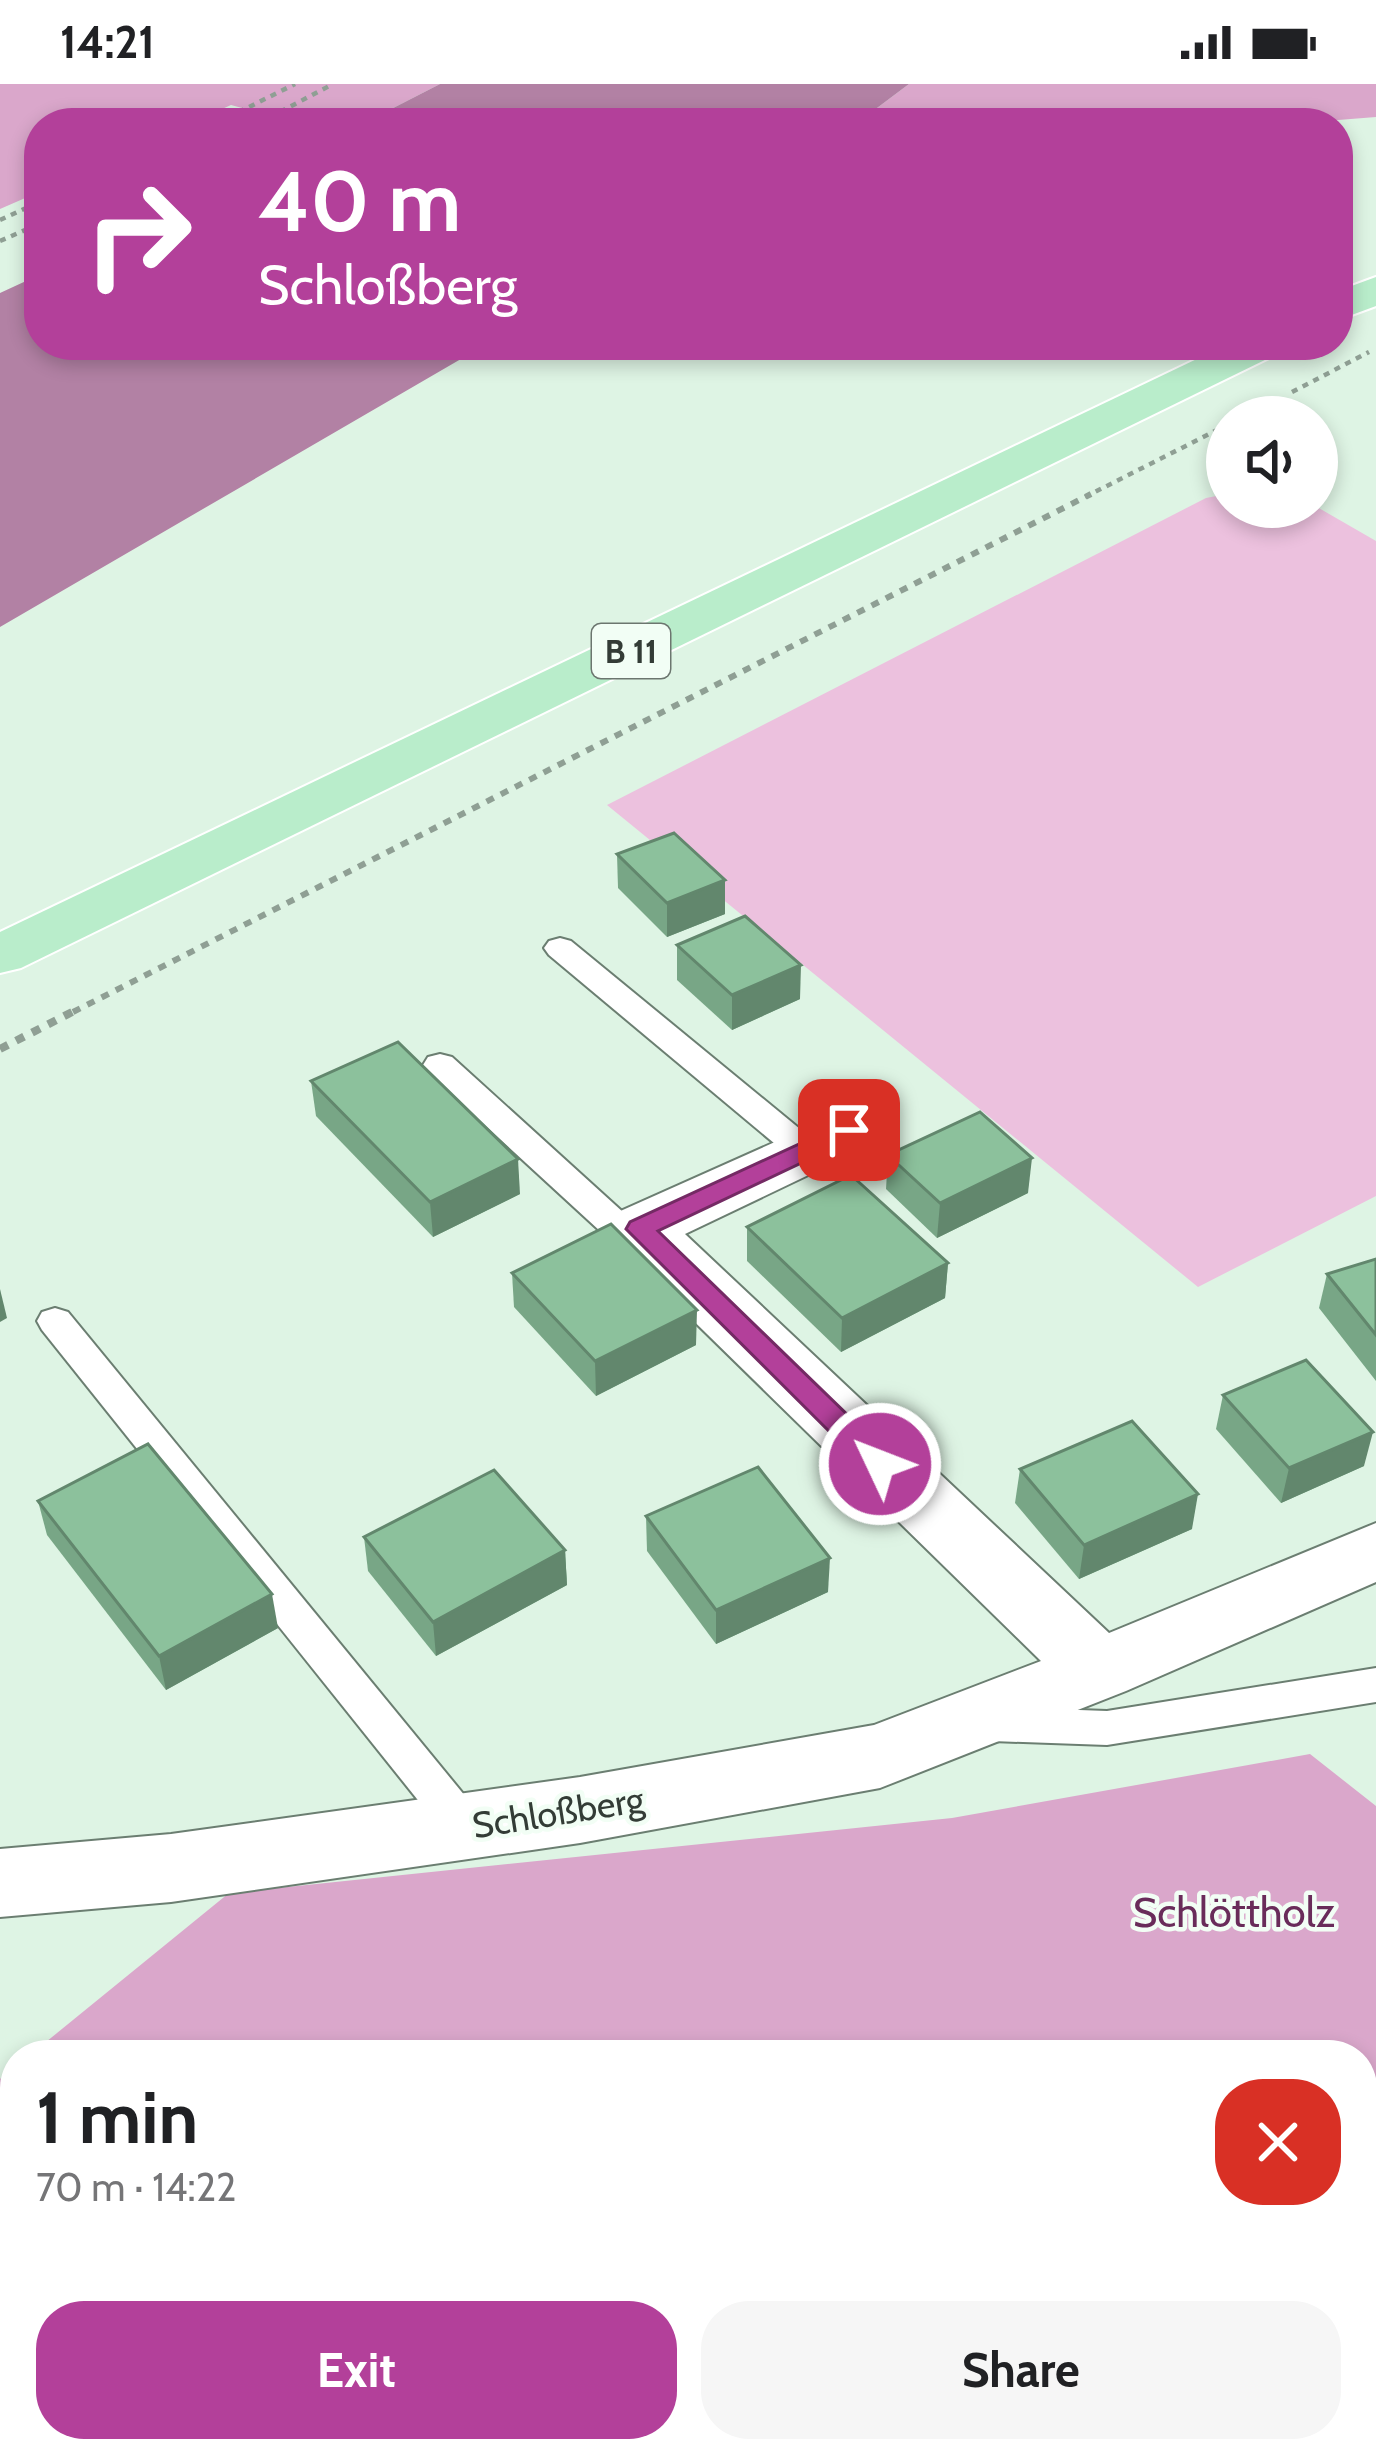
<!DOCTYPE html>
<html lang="en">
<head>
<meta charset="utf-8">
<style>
	:root { --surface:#fff; --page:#f6f6f6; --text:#202124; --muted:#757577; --accent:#b3409a }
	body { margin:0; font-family:Cabin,sans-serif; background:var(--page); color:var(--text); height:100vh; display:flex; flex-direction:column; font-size:45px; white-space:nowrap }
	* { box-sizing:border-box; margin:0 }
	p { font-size:39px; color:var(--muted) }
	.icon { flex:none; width:66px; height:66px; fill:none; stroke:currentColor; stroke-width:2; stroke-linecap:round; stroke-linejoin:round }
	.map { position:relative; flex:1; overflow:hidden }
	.panel { position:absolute; left:0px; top:1956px; width:1377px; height:423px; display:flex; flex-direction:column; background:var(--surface); border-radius:48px 48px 0 0; box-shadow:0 6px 18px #0003 }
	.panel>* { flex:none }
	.hud { position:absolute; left:24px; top:24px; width:1329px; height:252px; border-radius:48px; box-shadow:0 6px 18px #0003; background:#b3409a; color:#fff; overflow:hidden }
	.controls { position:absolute; left:1206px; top:312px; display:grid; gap:24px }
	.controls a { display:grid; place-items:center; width:132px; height:132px; border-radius:50%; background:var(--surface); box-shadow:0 6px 18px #0003; font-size:60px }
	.pin { position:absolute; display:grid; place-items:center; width:102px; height:102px; color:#fff; margin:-51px; border-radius:24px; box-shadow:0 6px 18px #0006 }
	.me { position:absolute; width:132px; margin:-66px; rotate:313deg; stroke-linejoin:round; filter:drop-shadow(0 0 9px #0008) }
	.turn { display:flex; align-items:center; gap:42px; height:252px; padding:0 36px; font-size:54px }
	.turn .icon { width:156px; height:156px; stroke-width:2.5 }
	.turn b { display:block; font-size:84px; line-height:102px }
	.round { display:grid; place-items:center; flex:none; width:126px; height:126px; border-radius:48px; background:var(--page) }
	.overview { display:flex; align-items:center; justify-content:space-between; height:204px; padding:0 36px }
	h1 { font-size:72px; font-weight:700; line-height:90px }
	.cta { display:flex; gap:24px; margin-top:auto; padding:24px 36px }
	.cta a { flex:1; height:138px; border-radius:48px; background:var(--accent); color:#fff; font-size:48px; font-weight:700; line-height:138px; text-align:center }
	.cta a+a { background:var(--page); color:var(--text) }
	.status { display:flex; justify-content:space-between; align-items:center; height:84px; padding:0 60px; background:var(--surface); direction:ltr }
	.status svg { height:33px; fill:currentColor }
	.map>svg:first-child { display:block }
	.green { fill:#ecc1de }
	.forest { fill:#daa7cb }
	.water { fill:#b281a4 }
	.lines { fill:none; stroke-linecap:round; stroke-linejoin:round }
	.service-casing { stroke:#6b7e71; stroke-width:4 }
	.minor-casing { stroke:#6b7e71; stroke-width:4 }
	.primary-casing { stroke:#fff; stroke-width:4 }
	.path-far2 { stroke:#8f9f94; stroke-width:4.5; stroke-dasharray:6 6; stroke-linecap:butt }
	.path-far1 { stroke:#8f9f94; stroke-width:6; stroke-dasharray:8 8; stroke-linecap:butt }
	.path { stroke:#8f9f94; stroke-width:8; stroke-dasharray:9 9; stroke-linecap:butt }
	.service { fill:#fff; fill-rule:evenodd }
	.minor { fill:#fff; fill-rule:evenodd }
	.primary { fill:#b9edcb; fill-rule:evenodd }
	.wall { fill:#78a686 }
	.shaded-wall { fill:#62876d }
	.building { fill:#8cc19c; stroke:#62876d; stroke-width:3 }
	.route { fill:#b3409a; stroke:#742a64; stroke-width:3 }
	.labels { text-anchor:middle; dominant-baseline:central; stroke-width:9; stroke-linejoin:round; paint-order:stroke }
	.shield { fill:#f2fef5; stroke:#6c766f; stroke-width:3 }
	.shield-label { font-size:33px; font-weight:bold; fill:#333c36 }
	.street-label { font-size:36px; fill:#333c36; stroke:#f2fef5 }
	.near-park-label { font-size:42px; fill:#692c5a; stroke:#f2fef5 }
</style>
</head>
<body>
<div class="status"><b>14:21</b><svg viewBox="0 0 49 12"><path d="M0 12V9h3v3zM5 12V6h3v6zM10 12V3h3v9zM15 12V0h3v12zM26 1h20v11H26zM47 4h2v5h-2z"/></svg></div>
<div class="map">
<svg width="1376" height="2378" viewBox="0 0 1376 2378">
	<rect width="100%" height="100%" fill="#def4e4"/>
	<polygon class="green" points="1227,410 1227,423 1317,423 1376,457 1376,1112 1198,1203 607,721 1206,414"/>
	<g class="forest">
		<polygon points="0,0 440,0 364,39 298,39 231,21 191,39 39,39 39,108 0,125"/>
		<polygon points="909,0 1376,0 1376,33 1300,39 857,39"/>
		<polygon points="1310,1670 1376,1722 1376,2378 0,2378 0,1995 15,1983 15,2364 1362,2364 1362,1971 30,1971 229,1809 952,1734"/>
	</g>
	<g class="water">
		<polygon points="440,0 909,0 857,39 364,39"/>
		<polygon points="39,191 39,261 485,261 0,543 0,209"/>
	</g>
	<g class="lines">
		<g class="service-casing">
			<g id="service">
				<polygon points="560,854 571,857 817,1059 822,1067 817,1075 793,1075 549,871 544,864 549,857"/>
				<polygon points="440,970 452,973 624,1129 652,1136 657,1145 652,1154 639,1157 600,1147 428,989 423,981 428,973"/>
				<polygon points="55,1224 68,1228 479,1729 486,1742 479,1755 464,1760 449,1755 42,1246 37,1237 42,1228"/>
				<polygon points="1376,1584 1376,1618 1107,1661 992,1657 977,1652 971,1640 977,1628 992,1623 1107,1627"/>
			</g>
		</g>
		<g class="minor-casing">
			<polygon id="minor" points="849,1025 871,1031 880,1046 871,1061 685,1150 1109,1549 1376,1439 1376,1498 1126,1607 880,1704 580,1759 171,1818 0,1833 0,1765 171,1750 580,1693 874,1641 1041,1577 616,1161 607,1145 616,1129"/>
		</g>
		<g class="primary-casing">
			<g id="primary">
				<polygon points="1376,193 1376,222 1338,236 1338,207"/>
				<polygon points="1226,261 1283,261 1277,270 21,884 0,889 0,848"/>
			</g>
		</g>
		<g class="path-far2">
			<polyline points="217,39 295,0"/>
			<polyline points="259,39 333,0"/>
			<polyline points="0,136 39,118"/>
			<polyline points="0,157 39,140"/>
			<polyline points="1292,308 1369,268"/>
			<polyline points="1085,413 1227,341"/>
		</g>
		<polyline class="path-far1" points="73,928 1091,410"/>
		<polyline class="path" points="0,965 78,925"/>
		<use href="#service" class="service"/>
		<use href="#minor" class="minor"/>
		<use href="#primary" class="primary"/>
	</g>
	<g class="wall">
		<polygon points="617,770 725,830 667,853 618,804"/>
		<polygon points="677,861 800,915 732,946 677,896"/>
		<polygon points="311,997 520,1110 433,1153 316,1032"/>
		<polygon points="888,1071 1028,1109 937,1154 886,1105"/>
		<polygon points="747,1143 948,1179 945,1214 841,1268 747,1177"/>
		<polygon points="1376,1175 1376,1297 1319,1224 1327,1190"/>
		<polygon points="512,1189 696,1261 596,1312 514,1223"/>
		<polygon points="1223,1311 1364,1382 1281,1419 1216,1345"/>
		<polygon points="1020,1385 1192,1445 1079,1495 1015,1419"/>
		<polygon points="38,1417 278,1544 166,1606 47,1451"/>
		<polygon points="646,1432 828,1508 716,1560 647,1467"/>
		<polygon points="364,1453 565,1466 567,1501 436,1572 368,1487"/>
	</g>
	<g class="shaded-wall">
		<polygon points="725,796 725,830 667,853 667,819"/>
		<polygon points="801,881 800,915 732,946 732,911"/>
		<polygon points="1032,1074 1028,1109 937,1154 940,1119"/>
		<polygon points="518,1075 520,1110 433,1153 430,1118"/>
		<polygon points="948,1179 945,1214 841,1268 842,1234"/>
		<polygon points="0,1205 7,1234 0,1238"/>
		<polygon points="697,1226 696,1261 596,1312 595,1277"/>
		<polygon points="1373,1348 1364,1382 1281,1419 1289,1384"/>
		<polygon points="1198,1410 1192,1445 1079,1495 1084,1461"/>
		<polygon points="565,1466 567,1501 436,1572 433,1538"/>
		<polygon points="830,1474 828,1508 716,1560 716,1526"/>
		<polygon points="272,1510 278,1544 166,1606 159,1572"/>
	</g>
	<g class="building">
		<polygon points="674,749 725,796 667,819 617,770"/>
		<polygon points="745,832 801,881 732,911 677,861"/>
		<polygon points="398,958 518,1075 430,1118 311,997"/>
		<polygon points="980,1028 1032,1074 940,1119 888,1071"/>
		<polygon points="851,1091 948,1179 842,1234 747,1143"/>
		<polygon points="611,1140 697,1226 595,1277 512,1189"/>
		<polygon points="1376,1175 1376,1251 1327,1190"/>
		<polygon points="1306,1276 1373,1348 1289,1384 1223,1311"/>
		<polygon points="1132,1337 1198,1410 1084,1461 1020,1385"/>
		<polygon points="148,1360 272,1510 159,1572 38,1417"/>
		<polygon points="758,1383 830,1474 716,1526 646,1432"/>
		<polygon points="494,1386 565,1466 433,1538 364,1453"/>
	</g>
	<polygon class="route" points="849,1037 862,1046 858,1052 658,1147 891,1373 895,1380 891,1388 870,1388 626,1145 630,1138"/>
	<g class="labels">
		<rect class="shield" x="592" y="540" width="78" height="54" rx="9"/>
		<g class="shield-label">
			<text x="631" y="567">B 11</text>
		</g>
		<g class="street-label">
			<text transform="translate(558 1728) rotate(-9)">Schloßberg</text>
		</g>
		<g class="near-park-label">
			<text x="1234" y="1828">Schlöttholz</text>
		</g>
	</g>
</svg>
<div class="controls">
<a><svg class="icon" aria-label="sound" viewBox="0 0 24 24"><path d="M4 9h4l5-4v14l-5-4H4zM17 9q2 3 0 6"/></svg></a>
</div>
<div class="pin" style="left:849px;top:1046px;background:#d93025"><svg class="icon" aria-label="arrive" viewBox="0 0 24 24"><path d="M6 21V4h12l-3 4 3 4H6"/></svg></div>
<svg class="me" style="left:880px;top:1380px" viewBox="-20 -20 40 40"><circle r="17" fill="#b3409a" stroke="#fff" stroke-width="3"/><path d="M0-11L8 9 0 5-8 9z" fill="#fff"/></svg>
<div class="hud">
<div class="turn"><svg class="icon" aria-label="right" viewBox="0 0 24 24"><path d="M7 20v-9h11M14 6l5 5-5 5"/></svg><div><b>40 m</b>Schloßberg</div></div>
</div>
<section class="panel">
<div class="overview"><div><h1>1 min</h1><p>70 m · 14:22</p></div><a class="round" style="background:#d93025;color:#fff"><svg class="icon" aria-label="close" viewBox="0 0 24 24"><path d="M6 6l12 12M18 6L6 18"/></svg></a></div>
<div class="cta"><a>Exit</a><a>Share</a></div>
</section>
</div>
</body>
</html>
